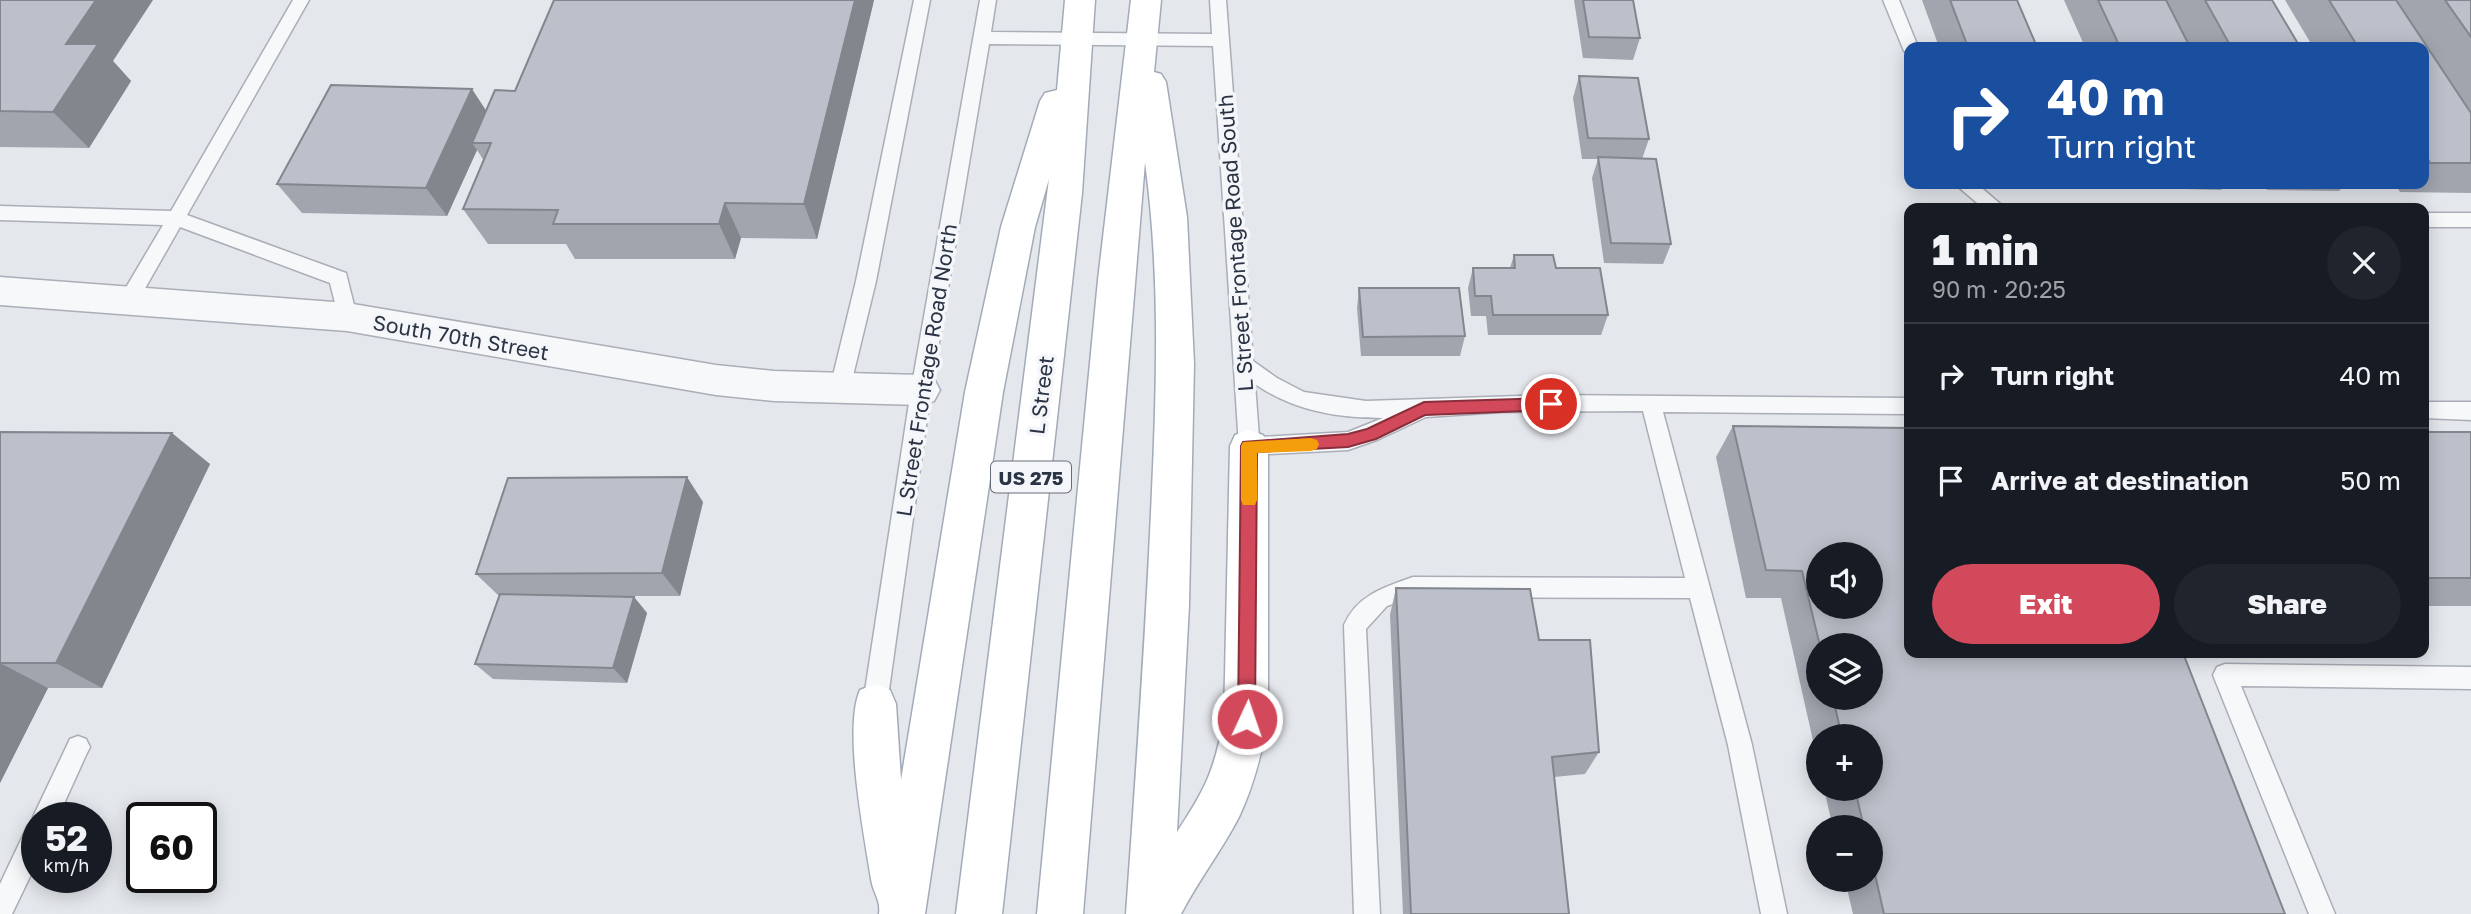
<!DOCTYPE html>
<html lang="en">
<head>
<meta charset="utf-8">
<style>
	:root { --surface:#171b24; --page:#20242c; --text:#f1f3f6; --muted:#9ea1a6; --line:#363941; --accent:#d1495b }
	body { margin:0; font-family:"Golos Text",sans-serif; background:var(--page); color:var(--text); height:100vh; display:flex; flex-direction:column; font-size:26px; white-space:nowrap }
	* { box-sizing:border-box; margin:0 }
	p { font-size:23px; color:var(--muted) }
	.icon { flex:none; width:38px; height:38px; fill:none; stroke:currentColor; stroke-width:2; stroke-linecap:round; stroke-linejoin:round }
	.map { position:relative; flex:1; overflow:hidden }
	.drawer { position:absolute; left:1904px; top:203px; width:525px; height:455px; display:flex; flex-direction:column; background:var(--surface); border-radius:14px; box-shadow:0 4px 18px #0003 }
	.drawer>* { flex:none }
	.banner { position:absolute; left:1904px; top:42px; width:525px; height:147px; border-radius:14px; box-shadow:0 4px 18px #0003; background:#1a4fa0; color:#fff; overflow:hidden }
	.controls { position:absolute; left:1806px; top:542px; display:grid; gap:14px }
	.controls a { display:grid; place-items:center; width:77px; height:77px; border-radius:50%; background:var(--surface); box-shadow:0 4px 18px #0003; font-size:35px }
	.speed { position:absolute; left:21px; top:802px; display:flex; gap:14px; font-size:35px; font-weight:700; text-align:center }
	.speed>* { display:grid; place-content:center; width:91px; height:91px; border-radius:50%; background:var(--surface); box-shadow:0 4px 18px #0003; line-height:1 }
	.speed small { font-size:18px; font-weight:400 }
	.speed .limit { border:4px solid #111; border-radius:10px; background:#fff; color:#111 }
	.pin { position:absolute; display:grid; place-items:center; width:60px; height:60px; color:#fff; margin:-30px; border:4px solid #fff; border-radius:50%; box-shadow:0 2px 7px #0007 }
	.me { position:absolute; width:77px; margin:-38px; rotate:3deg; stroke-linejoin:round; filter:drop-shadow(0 0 5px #0008) }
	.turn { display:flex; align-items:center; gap:24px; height:147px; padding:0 28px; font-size:32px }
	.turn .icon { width:91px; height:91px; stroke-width:2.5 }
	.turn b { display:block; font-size:49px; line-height:60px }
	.round { display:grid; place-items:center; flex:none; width:74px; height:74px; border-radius:37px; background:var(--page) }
	.summary { display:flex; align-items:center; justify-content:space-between; height:119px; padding:0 28px }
	h1 { font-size:42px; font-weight:800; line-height:52px }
	.cta { display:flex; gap:14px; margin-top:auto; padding:14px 28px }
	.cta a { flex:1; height:80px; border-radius:42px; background:var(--accent); color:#fff; font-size:28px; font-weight:800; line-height:80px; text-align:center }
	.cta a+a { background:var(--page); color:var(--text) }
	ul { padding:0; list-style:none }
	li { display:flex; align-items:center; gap:21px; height:105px; padding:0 28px; border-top:2px solid var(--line) }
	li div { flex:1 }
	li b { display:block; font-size:26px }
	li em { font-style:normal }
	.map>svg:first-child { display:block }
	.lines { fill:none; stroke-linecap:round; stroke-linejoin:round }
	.service-casing { stroke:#a9aeb7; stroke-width:3 }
	.minor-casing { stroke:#a9aeb7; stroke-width:3 }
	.primary-casing { stroke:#a3abb8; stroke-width:3 }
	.service { fill:#f7f8fa; fill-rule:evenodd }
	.minor { fill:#f7f8fa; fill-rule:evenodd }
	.primary { fill:#fff; fill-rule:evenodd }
	.wall { fill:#a1a5ae; fill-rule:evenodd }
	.shaded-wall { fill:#83868d }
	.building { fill:#bbc0ca; stroke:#83868d; stroke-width:2; fill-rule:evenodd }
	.route { fill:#d1495b; stroke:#882f3b; stroke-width:2 }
	.slow { fill:#f59e0b }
	.labels { text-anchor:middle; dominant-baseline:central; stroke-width:7; stroke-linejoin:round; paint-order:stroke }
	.shield { fill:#f4f6f9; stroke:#676e7b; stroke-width:2 }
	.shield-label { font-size:19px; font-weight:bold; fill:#2b3445 }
	.street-label { font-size:21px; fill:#2b3445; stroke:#f4f6f9 }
</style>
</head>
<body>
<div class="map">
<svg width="2471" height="914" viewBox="0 0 2471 914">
	<rect width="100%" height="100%" fill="#e4e7ec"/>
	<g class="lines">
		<g class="service-casing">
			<g id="service">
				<polygon points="293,0 309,0 187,215 346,273 357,317 354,323 347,325 340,323 330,283 180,227 135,306 128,309 121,306 118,301 163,225 0,220 0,206 171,211"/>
				<polygon points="914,0 930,0 876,281 850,388 847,394 840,396 833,394 830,388 856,281"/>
				<path d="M980 0H996L991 32 1212 34 1210 0H1226L1253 361 1277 378 1304 392 1366 401 1552 395 1909 398V414L1663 412 1752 745 1787 914H1761L1728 745 1690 598 1413 597 1387 606 1366 629 1380 914H1354L1344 625C1357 595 1385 587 1413 577L1685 578 1643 411 1501 412 1426 417 1377 440 1348 450 1249 455 1242 452 1239 446 1213 46 989 44 931 390 887 704 883 712 875 715 867 712 863 704 911 390ZM1255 384C1294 411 1337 418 1383 418L1348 432 1259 437Z"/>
				<polygon points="1883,0 1899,0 1918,47 1909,47 1909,53 1904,51"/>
				<polygon points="1955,184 1977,184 2005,208 1983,208"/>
				<rect x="2424" y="213" width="47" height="14"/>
				<polygon points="2424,402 2471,402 2471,420 2424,418"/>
				<polygon points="2225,664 2471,667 2471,689 2241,686 2335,914 2309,914 2213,675 2217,667"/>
				<polygon points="78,736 86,739 90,747 86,755 58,817 37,817 37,862 12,914 0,914 0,884 28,825 35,823 33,817 70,739"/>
			</g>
		</g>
		<g class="minor-casing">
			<polygon id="minor" points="0,277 347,303 716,365 774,371 921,375 934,379 940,390 934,401 921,405 774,401 716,395 347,331 0,305"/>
		</g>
		<g class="primary-casing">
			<g id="primary">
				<path d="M1065 0H1095L1082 193 1002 914H956L1049 179 1035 227 1003 392 925 914H879C881 900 873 893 871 879 864 834 843 728 860 690L875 684 890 690 896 704 901 780 965 392 1001 227 1040 101 1045 93 1057 90Z"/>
				<path d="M1131 0H1161L1154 72 1161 74 1166 82 1187 217 1194 364 1189 605 1177 832C1206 788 1214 771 1224 719L1230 446 1235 435 1249 430 1263 435 1268 446V719C1262 753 1254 785 1239 817 1222 850 1198 881 1181 914H1126C1136 773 1146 632 1152 490 1157 381 1160 271 1145 162L1083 914H1037L1098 280Z"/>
			</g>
		</g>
		<use href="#service" class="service"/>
		<use href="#minor" class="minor"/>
		<use href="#primary" class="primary"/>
	</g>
	<g class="wall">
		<polygon points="0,0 113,61 131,81 89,148 0,147"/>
		<polygon points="874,0 817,239 741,238 735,259 575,259 566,244 488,244 463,209 484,161 477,150 447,216 302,213 277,184 486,110 515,91"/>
		<polygon points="1574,0 1633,0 1640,38 1633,60 1583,58"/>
		<polygon points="1922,0 2017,0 2037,47 1939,47"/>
		<polygon points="2064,0 2272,0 2300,47 2191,47 2171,11 2190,47 2085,47"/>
		<polygon points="2285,0 2396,0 2471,113 2471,193 2400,192 2395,184 2424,184 2424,47 2313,47"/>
		<polygon points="2396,0 2471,0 2471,112"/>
		<polygon points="1579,76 1649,139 1642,159 1671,244 1663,264 1604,263 1592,178 1598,159 1582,159 1573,98"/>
		<polygon points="1990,184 2064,184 2062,187 1990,186"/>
		<polygon points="2146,184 2227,184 2221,190 2148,188"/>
		<polygon points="2263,184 2346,184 2339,191 2267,190"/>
		<polygon points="1514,255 1556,268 1608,315 1601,335 1488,335 1486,316 1471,316 1468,288 1473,268 1510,268"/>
		<polygon points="1359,288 1465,336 1460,356 1361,356 1357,308"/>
		<path d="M1733 426 2285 914H1853L1845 880H1871V828H1833L1824 789H1871V737H1818V763L1781 598H1746L1716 457ZM1818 646H1871V698H1818Z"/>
		<polygon points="0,432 210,464 102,688 48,688 0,783"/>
		<rect x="2424" y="432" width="47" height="174"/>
		<polygon points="703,502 680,596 591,596 634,597 647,613 627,683 493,679 475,664 499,596 476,574"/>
		<polygon points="1396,588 1539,640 1599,752 1585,774 1554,777 1569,914 1403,914 1390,615"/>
	</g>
	<g class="shaded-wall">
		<polygon points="96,0 153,0 113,61 131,81 89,148 53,112 66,44"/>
		<polygon points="855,0 874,0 817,239 804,204"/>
		<polygon points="472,89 491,118 472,143 477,150 447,216 426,188"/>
		<polygon points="725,203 741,238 735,259 719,224"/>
		<polygon points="172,433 210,464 102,688 56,663"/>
		<polygon points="687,477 703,502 680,596 662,573"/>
		<polygon points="634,597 647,613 627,683 613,668"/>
		<polygon points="0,663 48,688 0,783"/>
	</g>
	<g class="building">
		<polygon points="0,0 96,0 66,44 98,44 53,112 0,111"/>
		<polygon points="554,0 855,0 804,204 725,203 719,224 553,224 558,210 463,209 491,143 472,143 495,90 515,91"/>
		<polygon points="1583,0 1633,0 1640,38 1589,37"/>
		<polygon points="1950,0 2017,0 2037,47 1968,47"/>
		<polygon points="2098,0 2166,0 2190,47 2120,47"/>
		<polygon points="2205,0 2272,0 2300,47 2231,47"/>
		<polygon points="2329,0 2396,0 2471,113 2471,163 2430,163 2424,152 2424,47 2358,47"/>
		<polygon points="2445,0 2471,0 2471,37"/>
		<polygon points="1579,76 1638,78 1649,139 1588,138"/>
		<polygon points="331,85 472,89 426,188 277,184"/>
		<polygon points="1598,157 1656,159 1671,244 1611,243"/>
		<polygon points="1514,255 1553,255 1556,268 1600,268 1608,315 1493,315 1491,296 1475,296 1473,268 1515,268"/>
		<polygon points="1359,288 1459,288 1465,336 1363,337"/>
		<path d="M1733 426 1909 428V653H2183L2285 914H1884L1871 857V828H1864L1855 789H1871V737H1842L1833 698H1871V646H1820L1802 571 1766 570ZM1818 555H1871V607H1818Z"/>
		<polygon points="0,432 172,433 56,663 0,663"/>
		<rect x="2424" y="432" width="47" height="146"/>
		<polygon points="687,477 662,573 476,574 508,478"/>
		<polygon points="1396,588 1530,589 1539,640 1590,640 1599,752 1552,757 1569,914 1411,914"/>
		<polygon points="500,594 634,597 613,668 475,664"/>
	</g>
	<polygon class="route" points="1551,398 1559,404 1551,410 1425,415 1376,439 1348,447 1257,452 1255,719 1253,725 1247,727 1240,725 1238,719 1241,446 1243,442 1348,434 1367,429 1424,402"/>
	<polygon class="slow" points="1311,438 1317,440 1319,444 1317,449 1311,451 1257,453 1257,500 1255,505 1243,505 1241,500 1241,446 1243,442"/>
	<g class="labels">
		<rect class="shield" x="991" y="461.5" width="80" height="31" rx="5"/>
		<g class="shield-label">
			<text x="1031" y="477">US 275</text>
		</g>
		<g class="street-label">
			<text transform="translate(1235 243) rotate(-94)">L Street Frontage Road South</text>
			<text transform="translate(461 337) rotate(10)">South 70th Street</text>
			<text transform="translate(926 370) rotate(-81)">L Street Frontage Road North</text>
			<text transform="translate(1041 395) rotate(-83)">L Street</text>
		</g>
	</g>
</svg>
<div class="controls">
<a><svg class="icon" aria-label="sound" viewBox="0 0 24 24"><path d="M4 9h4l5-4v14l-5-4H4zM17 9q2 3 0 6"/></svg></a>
<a><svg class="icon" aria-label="layers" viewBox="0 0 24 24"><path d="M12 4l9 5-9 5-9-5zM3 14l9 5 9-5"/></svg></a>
<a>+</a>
<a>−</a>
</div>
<div class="speed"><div>52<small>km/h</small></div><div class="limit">60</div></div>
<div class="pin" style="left:1551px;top:404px;background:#d93025"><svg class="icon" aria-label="arrive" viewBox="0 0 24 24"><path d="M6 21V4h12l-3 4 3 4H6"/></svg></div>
<svg class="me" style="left:1247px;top:719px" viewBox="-20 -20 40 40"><circle r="17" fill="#d1495b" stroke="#fff" stroke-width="3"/><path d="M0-11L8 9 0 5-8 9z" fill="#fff"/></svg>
<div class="banner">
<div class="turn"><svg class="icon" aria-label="right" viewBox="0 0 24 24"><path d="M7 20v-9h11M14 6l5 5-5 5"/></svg><div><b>40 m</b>Turn right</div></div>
</div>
<section class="drawer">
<div class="summary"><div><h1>1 min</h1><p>90 m · 20:25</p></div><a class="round"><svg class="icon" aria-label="close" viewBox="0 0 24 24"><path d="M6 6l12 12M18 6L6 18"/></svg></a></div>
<ul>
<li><svg class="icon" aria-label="right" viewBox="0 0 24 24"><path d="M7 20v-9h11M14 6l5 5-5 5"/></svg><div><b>Turn right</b></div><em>40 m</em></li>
<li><svg class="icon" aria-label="arrive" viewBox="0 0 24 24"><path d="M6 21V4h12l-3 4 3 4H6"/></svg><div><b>Arrive at destination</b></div><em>50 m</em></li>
</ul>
<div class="cta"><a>Exit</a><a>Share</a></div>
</section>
</div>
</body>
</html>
